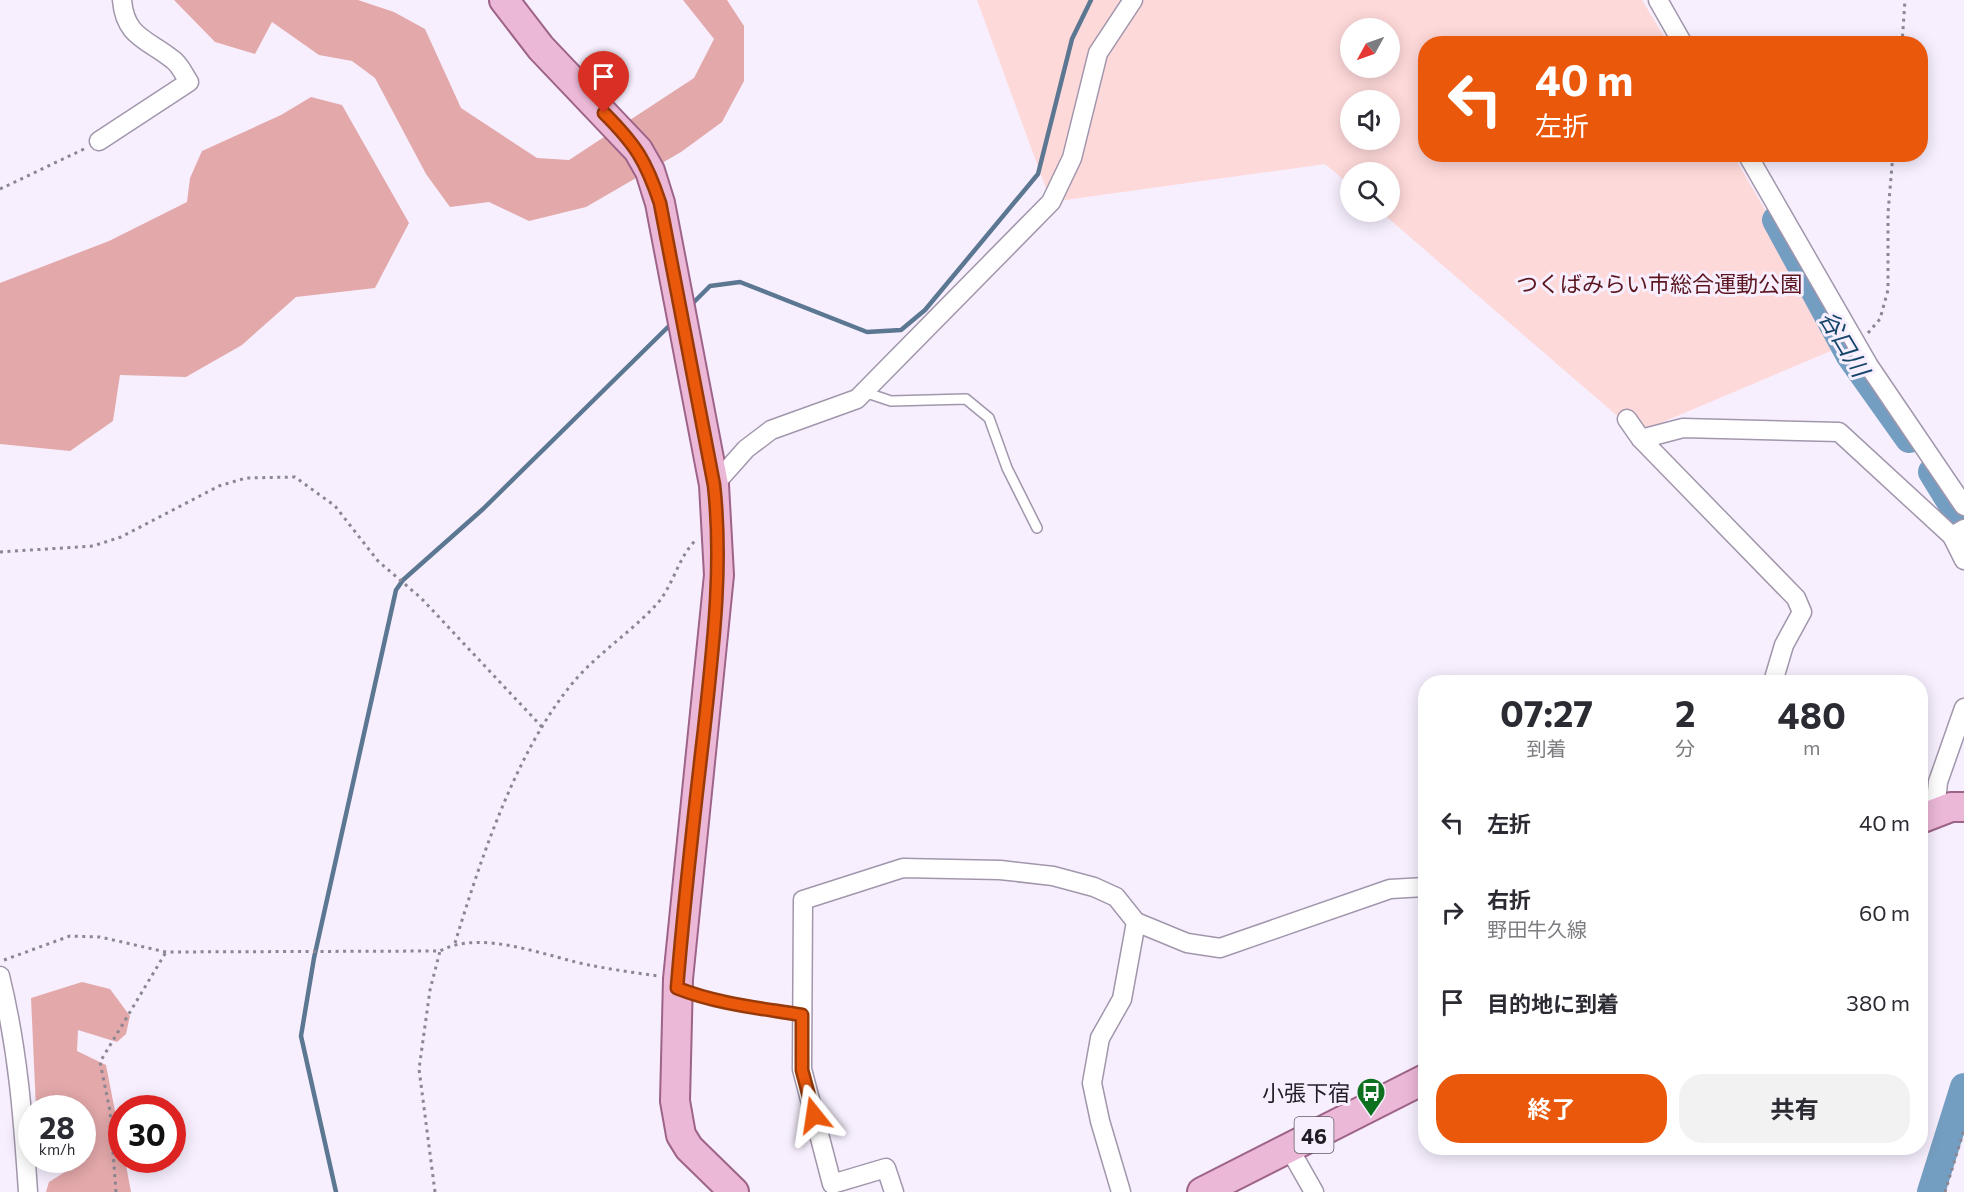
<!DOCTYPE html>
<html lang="ja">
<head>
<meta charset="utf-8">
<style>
	:root { --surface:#fff; --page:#f2f2f3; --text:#2b2b33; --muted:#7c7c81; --accent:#ea580c }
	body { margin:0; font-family:Commissioner,"Noto Sans JP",sans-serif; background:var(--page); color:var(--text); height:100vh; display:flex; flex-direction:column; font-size:22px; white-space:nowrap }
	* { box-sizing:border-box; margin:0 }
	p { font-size:20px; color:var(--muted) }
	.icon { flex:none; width:33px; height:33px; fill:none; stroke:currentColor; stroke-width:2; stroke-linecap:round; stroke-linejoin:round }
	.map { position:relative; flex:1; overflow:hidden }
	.side { position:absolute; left:1418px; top:675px; width:510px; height:480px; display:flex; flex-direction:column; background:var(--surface); border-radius:24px; box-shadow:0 3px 15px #0003 }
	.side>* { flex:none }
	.banner { position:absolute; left:1418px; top:36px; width:510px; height:126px; border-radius:24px; box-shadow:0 3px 15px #0003; background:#ea580c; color:#fff; overflow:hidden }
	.needle { width:39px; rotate:230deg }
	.tools { position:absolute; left:1340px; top:18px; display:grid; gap:12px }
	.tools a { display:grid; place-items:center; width:60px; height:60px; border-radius:50%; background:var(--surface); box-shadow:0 3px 15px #0003; font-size:30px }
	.speed { position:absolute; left:18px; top:1095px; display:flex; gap:12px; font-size:30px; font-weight:700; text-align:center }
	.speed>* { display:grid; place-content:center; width:78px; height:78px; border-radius:50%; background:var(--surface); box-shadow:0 3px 15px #0003; line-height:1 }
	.speed small { font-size:15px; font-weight:400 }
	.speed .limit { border:9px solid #d22; background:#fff; color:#111 }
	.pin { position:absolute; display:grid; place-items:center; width:51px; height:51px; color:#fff; margin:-62px -26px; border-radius:50% 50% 50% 0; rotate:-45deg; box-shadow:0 0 6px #0007 }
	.pin .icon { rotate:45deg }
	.me { position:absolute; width:66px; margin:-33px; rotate:345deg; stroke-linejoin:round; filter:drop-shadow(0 0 4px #0008) }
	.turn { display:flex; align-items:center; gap:21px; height:126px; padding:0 18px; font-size:27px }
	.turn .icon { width:78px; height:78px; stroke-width:2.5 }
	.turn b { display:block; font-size:42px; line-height:51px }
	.eta { display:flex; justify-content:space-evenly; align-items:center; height:102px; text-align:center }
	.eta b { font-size:36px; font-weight:700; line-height:42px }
	.primary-button { display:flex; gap:12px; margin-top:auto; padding:12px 18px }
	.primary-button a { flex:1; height:69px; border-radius:24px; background:var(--accent); color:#fff; font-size:24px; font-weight:700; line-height:69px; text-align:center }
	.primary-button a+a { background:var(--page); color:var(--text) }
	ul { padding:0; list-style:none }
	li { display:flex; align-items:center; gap:18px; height:90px; padding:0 18px }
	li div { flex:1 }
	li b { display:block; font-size:22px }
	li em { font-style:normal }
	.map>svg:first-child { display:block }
	.green { fill:#fed9da; fill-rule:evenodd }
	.forest { fill:#e3a8aa }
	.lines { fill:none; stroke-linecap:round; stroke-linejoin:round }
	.stream { stroke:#5b7792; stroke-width:4.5 }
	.river { stroke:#749ec1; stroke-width:28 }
	.lane-casing { stroke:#a296ac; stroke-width:12 }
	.street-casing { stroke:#a296ac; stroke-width:21 }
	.primary-casing { stroke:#9d6388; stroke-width:32 }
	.path { stroke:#8c8691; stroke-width:3; stroke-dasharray:3 4.5; stroke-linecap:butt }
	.lane { stroke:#fff; stroke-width:9 }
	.street { stroke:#fff; stroke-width:18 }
	.primary { stroke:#ecb8d7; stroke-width:28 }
	.route-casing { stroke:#983908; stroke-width:15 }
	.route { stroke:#ea580c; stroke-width:10 }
	.labels { text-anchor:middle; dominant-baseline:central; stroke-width:6; stroke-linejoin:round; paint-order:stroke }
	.shield { fill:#f7effe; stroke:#625c66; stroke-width:1.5 }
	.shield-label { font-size:21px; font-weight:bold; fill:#221d25 }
	.park-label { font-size:22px; fill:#5b1620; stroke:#f7effe }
	.poi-label { font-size:22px; fill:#221d25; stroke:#f7effe; text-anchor:end }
	.water-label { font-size:24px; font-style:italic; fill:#15466a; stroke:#f7effe }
</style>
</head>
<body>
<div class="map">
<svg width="1964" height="1192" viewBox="0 0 1964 1192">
	<rect width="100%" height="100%" fill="#f7effe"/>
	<path class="green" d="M977 0H1642L1668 43 1425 44V154L1733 155 1845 345 1637 433 1381 212H1389V172H1350V185L1325 164 1051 202ZM1350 28H1389V68H1350ZM1350 100H1389V140H1350Z"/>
	<g class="forest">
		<polygon points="174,0 358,0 394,12 425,29 461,108 537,158 569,160 694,78 714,39 683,0 727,0 744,26 744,81 722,122 681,152 586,207 529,221 489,202 450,207 426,174 375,78 352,61 319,55 272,22 255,54 215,42"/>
		<polygon points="311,97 342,105 409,223 375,288 296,297 242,345 186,377 120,375 113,421 70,451 0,444 0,283 109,241 187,202 190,178 202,151 281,115"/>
		<polygon points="82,982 110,989 130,1016 126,1034 117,1042 78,1030 77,1051 106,1065 121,1142 122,1160 125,1160 131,1192 46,1192 49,1182 86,1159 82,1108 36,1108 31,998"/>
	</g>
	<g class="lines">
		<g class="stream">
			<polyline points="692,304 710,286 740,282 867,332 901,330 925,310 1038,174 1072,39 1091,0"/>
			<polyline points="336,1192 301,1036 314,958 396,590 403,580 483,509 669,326"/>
		</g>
		<g class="river">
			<polyline points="1776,220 1850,356 1909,439"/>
			<polyline points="1932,472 1964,524"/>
			<polyline points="1931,1192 1964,1087"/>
		</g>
		<g class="lane-casing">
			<g id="lane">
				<polyline points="864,392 891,401 966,399 989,418 1007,468 1037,528"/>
				<path d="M682 990C720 1006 762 1008 802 1015"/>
			</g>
		</g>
		<g class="street-casing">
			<g id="street">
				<polyline points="1658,0 1683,44"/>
				<path d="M99 141 189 82C184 75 180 64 172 59 147 39 125 37 122 0"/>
				<polyline points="1747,154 1869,366 1964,506"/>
				<polyline points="1627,419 1641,439 1796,598 1802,612 1784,645 1773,682"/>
				<polyline points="1641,439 1683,428 1839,432 1952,536 1964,529"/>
				<polyline points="714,485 746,449 771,430 857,399 1051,202 1072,158 1098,53 1133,0"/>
				<polyline points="1952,536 1964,560"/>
				<polyline points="1935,812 1938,782 1964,708"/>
				<path d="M0 976C18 1049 23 1117 28 1192"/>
				<polyline points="1289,1148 1314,1192"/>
				<polyline points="894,1192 886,1168 832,1184 802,1069 803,900 903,868 1000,870 1053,876 1094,887 1116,897 1136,922 1187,943 1220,948 1390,889 1425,887"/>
				<polyline points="1121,1192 1100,1121 1092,1083 1100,1038 1122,999 1136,922"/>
			</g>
		</g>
		<g class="primary-casing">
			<g id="primary">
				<polyline points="504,0 541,48 638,150 650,171 660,203 714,485 719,575 678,979 675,1101 681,1135 689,1148 734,1192"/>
				<polyline points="1920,819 1951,807 1964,807"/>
				<polyline points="1202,1192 1425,1079"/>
			</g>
		</g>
		<g class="path">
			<polyline points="1902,44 1905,0"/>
			<polyline points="0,189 84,149"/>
			<polyline points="1868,333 1880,319 1888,290 1888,213 1893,154"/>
			<polyline points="0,552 93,546 121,537 219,486 246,478 295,477 335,506 378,561 421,598 542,727"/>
			<path d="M455 943C480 861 514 758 567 690 592 657 628 635 656 605 673 587 678 557 696 540"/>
			<path d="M4 960 70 936 100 937 166 952 440 951C483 928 549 958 594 966 615 970 637 973 658 976"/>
			<polyline points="116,1192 110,1111 100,1062 166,952"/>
			<polyline points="435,1192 419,1069 430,990 440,951"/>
			<polyline points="1945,1192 1964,1130"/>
		</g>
		<use href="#lane" class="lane"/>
		<use href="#street" class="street"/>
		<use href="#primary" class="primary"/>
	</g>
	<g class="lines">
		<g class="route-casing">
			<path id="route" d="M604 113C636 145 646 161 660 203L714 485C723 567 713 647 704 730 694 815 684 901 677 988 717 1004 760 1008 802 1015V1070L814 1115"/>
		</g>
		<use href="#route" class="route"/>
	</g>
	<defs>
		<g id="bus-pin" transform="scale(1.5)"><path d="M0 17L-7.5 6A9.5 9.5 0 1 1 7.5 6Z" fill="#0e7120" stroke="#f7effe"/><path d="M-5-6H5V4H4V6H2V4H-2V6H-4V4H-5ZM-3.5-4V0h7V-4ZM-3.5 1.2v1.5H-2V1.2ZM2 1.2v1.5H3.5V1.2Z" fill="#fff"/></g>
	</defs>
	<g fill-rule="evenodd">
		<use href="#bus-pin" x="1371" y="1092"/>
	</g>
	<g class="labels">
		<rect class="shield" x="1294.5" y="1117" width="39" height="36" rx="4.5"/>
		<g class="shield-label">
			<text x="1314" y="1135">46</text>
		</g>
		<g class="park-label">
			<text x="1659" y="283">つくばみらい市総合運動公園</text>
		</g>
		<g class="poi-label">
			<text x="1350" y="1092">小張下宿</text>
		</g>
		<g class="water-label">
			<text transform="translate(1845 343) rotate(59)">谷口川</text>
		</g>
	</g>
</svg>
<div class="tools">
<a><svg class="needle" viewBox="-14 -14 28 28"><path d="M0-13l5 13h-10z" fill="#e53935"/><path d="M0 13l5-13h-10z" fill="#7c7c81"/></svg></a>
<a><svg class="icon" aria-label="sound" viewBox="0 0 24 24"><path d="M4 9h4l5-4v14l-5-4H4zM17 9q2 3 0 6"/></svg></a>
<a><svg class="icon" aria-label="search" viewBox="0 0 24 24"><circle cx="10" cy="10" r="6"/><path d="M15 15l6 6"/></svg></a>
</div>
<div class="speed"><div>28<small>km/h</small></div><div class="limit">30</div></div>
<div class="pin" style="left:604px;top:113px;background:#d93025"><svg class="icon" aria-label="arrive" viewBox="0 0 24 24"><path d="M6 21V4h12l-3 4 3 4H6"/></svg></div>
<svg class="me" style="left:814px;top:1115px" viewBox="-20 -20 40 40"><path d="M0-17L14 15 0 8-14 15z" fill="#ea580c" stroke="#fff" stroke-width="4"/></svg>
<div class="banner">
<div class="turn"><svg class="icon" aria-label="left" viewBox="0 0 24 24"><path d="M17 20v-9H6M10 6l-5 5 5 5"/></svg><div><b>40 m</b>左折</div></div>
</div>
<section class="side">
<div class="eta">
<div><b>07:27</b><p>到着</p></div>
<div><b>2</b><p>分</p></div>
<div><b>480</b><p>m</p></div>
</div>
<ul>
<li><svg class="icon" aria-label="left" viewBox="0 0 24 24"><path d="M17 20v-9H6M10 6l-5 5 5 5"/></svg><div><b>左折</b></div><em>40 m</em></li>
<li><svg class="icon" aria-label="right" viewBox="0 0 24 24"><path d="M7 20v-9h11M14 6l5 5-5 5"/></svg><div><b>右折</b><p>野田牛久線</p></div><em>60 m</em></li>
<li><svg class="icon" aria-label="arrive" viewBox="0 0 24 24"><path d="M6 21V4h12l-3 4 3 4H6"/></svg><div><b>目的地に到着</b></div><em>380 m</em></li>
</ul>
<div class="primary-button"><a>終了</a><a>共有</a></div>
</section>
</div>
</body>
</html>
